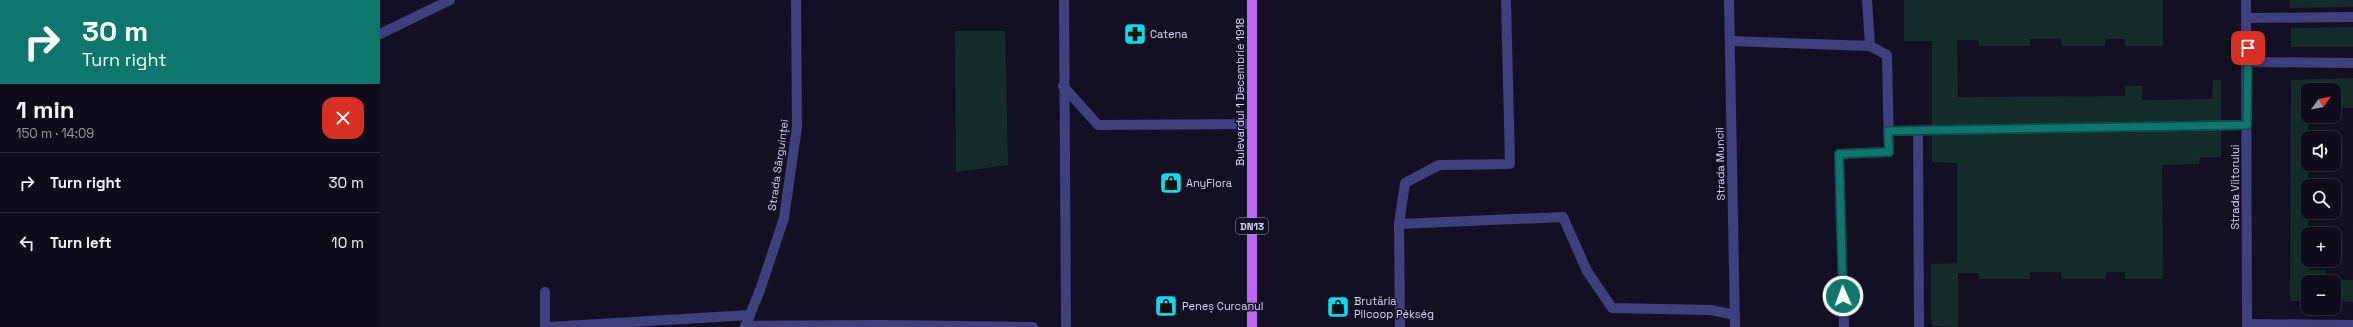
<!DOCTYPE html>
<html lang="en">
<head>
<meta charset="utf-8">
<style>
	:root { --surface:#0e0c1a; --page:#1c1a27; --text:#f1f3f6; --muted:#9b9ba2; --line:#2e2c39 }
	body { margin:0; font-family:"Space Grotesk",sans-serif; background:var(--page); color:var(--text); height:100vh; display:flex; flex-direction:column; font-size:15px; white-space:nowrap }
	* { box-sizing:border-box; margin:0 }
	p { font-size:13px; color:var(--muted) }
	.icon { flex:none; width:22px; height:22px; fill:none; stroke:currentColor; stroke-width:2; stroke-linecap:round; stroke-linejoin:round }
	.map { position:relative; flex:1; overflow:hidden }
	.sheet { display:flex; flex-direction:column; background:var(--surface); width:380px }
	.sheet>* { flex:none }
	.hud { background:#0f766e; color:#fff; overflow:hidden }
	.needle { width:26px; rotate:57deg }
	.fabs { position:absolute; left:1921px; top:83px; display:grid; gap:8px }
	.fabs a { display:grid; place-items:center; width:40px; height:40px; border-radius:8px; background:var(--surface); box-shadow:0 4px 16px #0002,0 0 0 1px var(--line); font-size:20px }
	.pin { position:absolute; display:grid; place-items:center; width:34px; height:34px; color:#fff; margin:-17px; border-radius:8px; box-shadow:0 2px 6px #0006 }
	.me { position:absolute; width:44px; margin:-22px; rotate:358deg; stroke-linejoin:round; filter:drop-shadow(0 0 3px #0008) }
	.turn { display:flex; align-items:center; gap:14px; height:84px; padding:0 16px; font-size:18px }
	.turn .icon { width:52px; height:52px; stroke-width:2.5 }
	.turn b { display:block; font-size:28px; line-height:34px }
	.round { display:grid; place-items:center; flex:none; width:42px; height:42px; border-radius:12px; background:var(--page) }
	.headline { display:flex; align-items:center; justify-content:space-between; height:68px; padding:0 16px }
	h1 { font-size:24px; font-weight:600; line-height:30px }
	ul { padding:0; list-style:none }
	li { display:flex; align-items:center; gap:12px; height:60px; padding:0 16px; border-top:1px solid var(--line) }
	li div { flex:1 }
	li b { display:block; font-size:15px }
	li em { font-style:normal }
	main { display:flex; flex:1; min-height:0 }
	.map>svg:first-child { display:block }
	.green { fill:#142d2b }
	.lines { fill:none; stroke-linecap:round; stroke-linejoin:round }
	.lane { stroke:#41407e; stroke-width:10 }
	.street { stroke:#41407e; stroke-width:10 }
	.primary { stroke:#bb67f1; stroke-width:10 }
	.route-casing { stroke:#0a4d48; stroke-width:10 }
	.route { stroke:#0f766e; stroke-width:7 }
	.labels { text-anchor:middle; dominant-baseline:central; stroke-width:3; stroke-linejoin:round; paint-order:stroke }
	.shield { fill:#131023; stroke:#9e9bba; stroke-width:1 }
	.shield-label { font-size:10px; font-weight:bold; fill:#dad6fb }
	.poi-label { font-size:11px; fill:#dad6fb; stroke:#131023; text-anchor:start }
	.street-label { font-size:11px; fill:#dad6fb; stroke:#131023 }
</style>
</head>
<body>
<main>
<section class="sheet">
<div class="hud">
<div class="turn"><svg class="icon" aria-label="right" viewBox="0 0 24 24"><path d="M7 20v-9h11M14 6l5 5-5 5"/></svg><div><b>30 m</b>Turn right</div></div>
</div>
<div class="headline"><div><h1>1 min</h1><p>150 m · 14:09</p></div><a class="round" style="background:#d93025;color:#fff"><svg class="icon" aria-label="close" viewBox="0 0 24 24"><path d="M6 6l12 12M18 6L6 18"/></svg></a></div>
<ul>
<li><svg class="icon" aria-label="right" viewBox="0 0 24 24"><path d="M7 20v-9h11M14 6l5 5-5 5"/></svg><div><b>Turn right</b></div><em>30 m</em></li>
<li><svg class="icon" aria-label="left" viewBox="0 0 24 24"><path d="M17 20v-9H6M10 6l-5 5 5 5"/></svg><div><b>Turn left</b></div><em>10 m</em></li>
</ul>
</section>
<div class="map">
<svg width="1973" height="327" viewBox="0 0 1973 327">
	<rect width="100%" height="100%" fill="#131023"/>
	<g class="green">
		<polygon points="1524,0 1783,0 1783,46 1745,46 1745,39 1726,39 1725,46 1682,46 1681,39 1650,39 1650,46 1599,46 1598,40 1577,40 1578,97 1745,96 1745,86 1762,86 1762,100 1832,99 1833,80 1841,80 1841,157 1820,157 1819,164 1782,165 1783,279 1745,279 1745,272 1726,272 1725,279 1682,279 1681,272 1650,272 1650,279 1599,279 1598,273 1578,273 1578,327 1553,326 1551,320 1551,264 1577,263 1577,163 1552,162 1552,41 1524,41"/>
		<polygon points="1910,0 1973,0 1973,7 1910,8"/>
		<polygon points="1973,27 1973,47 1911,47 1911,28"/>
		<polygon points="575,31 625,31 628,165 576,172"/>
		<polygon points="1973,78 1973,108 1954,108 1954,90 1928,90 1928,260 1930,270 1946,270 1946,280 1973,280 1973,302 1954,301 1954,282 1928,282 1928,301 1910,301 1911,80"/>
	</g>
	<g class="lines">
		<g class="lane">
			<polyline points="684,0 686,327"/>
			<polyline points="1487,0 1490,46"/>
			<polyline points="1867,18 1973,17"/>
			<polyline points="1350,41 1490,46 1507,55 1509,152 1459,154 1464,327"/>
			<polyline points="1868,62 1973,63"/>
			<polyline points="683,86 718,125 872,124"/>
			<polyline points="1508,131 1867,125"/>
			<polyline points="1538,131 1539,327"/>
			<polyline points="1019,224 1183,217 1207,271 1232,308 1331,310 1355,315"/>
			<polyline points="165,292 165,327"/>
			<polyline points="1867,324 1973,325"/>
			<polyline points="365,326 500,325"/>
			<polyline points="168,327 370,315"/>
			<polyline points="500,327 500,325 653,327"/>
			<polyline points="1020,327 1019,224 1025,183 1059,165 1130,164 1126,0"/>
		</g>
		<g class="street">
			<polyline points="1349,0 1355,327"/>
			<polyline points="1866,0 1867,327"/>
			<polyline points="0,34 70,0"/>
			<polyline points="365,327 380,290 404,218 417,127 416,0"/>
		</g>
		<polyline class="primary" points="872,0 872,327"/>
	</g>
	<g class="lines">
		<g class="route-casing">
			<polyline id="route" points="1463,296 1459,154 1509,152 1508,131 1867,125 1868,48"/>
		</g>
		<use href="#route" class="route"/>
	</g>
	<defs>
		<g id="pharmacy-square" transform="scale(1.15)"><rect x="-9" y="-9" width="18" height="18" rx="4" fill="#15d7e9" stroke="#131023"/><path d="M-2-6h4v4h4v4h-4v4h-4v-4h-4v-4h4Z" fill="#111"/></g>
		<g id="shop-square" transform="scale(1.15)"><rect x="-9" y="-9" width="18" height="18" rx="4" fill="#15d7e9" stroke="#131023"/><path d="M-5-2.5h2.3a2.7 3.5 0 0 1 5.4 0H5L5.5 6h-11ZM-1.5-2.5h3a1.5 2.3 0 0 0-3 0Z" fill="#111"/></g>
	</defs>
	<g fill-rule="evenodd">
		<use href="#pharmacy-square" x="755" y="34"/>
		<use href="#shop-square" x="791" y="183"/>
		<use href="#shop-square" x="786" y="306"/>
		<use href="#shop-square" x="958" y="307"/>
	</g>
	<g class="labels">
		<rect class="shield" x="856" y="218" width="32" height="16" rx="3"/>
		<g class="shield-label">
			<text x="872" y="226">DN13</text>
		</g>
		<g class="poi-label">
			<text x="770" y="34">Catena</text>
			<text x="806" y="183">AnyFlora</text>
			<text x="974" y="301">Brutăria<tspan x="974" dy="13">Pilcoop Pékség</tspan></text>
			<text x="802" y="306">Peneș Curcanul</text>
		</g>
		<g class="street-label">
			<text transform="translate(860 92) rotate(-90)">Bulevardul 1 Decembrie 1918</text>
			<text transform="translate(1340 164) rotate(-91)">Strada Muncii</text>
			<text transform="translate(398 165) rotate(-82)">Strada Sârguinței</text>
			<text transform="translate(1855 187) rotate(-90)">Strada Viitorului</text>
		</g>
	</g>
</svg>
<div class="fabs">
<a><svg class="needle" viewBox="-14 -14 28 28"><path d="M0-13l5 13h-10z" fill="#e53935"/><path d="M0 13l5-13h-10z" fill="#9b9ba2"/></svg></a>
<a><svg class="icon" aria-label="sound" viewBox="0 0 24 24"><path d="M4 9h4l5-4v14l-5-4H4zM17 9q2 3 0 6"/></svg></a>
<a><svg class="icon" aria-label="search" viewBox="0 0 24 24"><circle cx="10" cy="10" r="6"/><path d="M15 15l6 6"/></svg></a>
<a>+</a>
<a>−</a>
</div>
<div class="pin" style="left:1868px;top:48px;background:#d93025"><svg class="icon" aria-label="arrive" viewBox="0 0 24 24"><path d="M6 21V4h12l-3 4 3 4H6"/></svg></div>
<svg class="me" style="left:1463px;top:296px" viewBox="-20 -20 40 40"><circle r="17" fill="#0f766e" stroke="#fff" stroke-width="3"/><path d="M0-11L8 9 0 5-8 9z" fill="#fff"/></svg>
</div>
</main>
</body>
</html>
